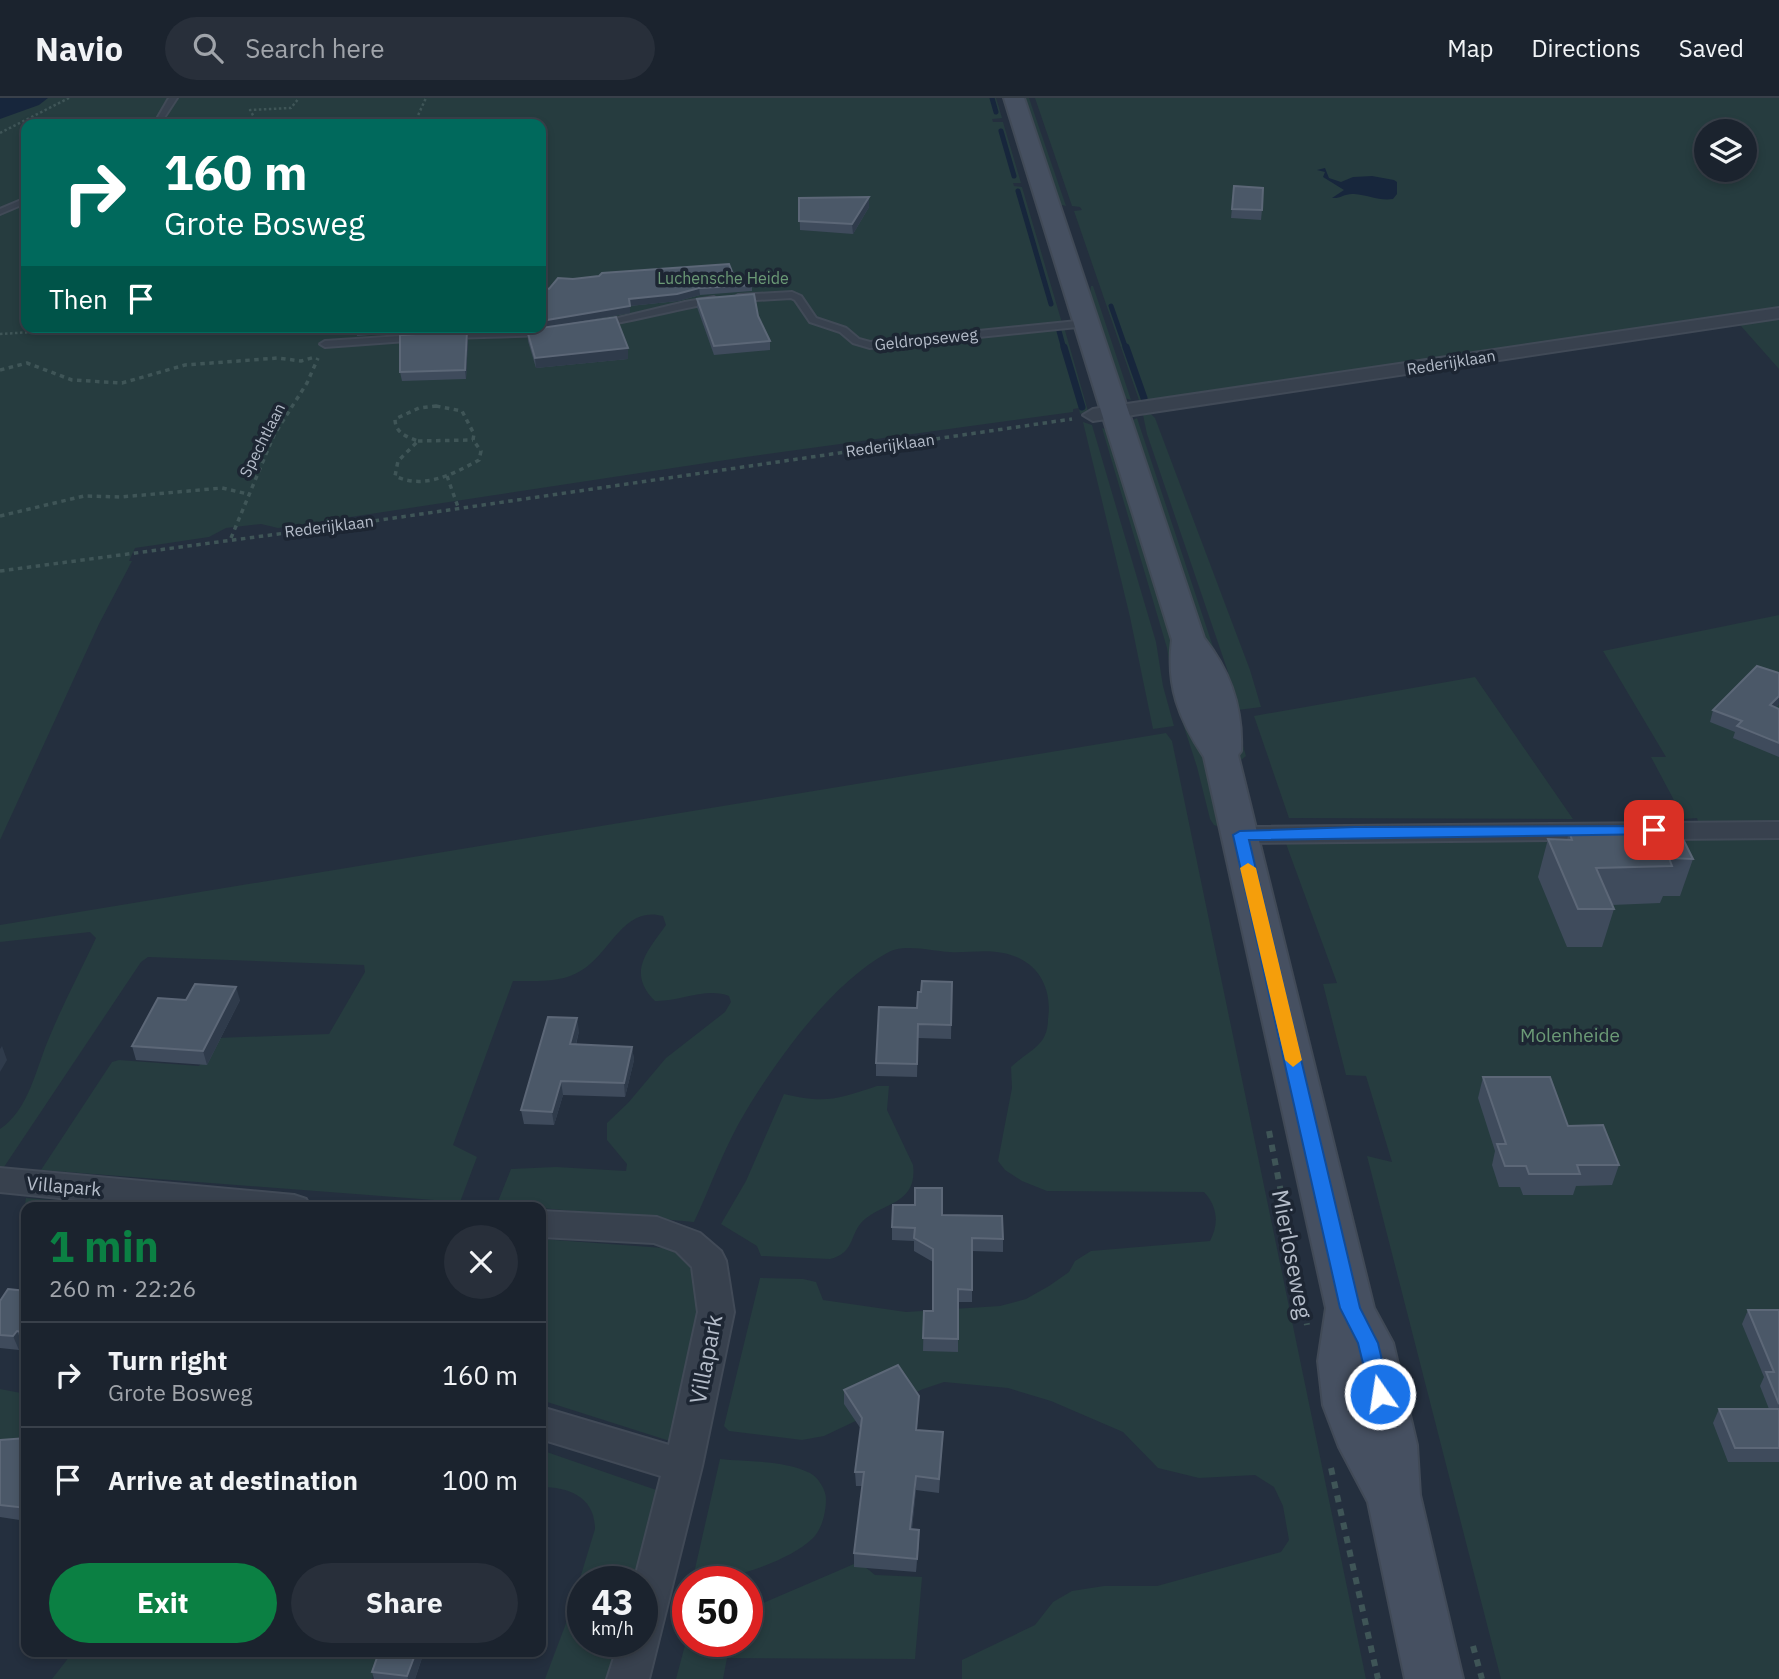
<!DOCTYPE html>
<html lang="en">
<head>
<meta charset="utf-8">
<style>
	:root { --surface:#1b232e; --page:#282f3a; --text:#f1f3f6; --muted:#a0a4aa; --line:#39404a; --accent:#0b8043 }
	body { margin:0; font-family:"IBM Plex Sans",sans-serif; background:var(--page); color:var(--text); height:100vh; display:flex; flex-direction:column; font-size:26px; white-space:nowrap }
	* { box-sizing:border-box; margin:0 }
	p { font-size:23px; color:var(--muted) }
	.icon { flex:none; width:38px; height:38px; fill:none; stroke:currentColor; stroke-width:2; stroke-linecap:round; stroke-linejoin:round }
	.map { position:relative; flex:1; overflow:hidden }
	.sheet { position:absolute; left:21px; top:1104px; width:525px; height:455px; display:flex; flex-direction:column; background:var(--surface); border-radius:14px; box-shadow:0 4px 10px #0003,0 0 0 2px var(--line) }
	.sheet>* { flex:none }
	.hud { position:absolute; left:21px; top:21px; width:525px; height:214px; border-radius:14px; box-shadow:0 4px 10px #0003,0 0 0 2px var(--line); background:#00695c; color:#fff; overflow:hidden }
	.tools { position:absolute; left:1694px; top:21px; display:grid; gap:14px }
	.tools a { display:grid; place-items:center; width:63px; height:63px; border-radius:50%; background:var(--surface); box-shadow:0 4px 10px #0003,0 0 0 2px var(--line); font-size:35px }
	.speed { position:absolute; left:567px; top:1468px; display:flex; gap:14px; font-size:35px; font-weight:700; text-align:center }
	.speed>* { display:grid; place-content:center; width:91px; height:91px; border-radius:50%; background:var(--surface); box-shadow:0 4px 10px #0003,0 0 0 2px var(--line); line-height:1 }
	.speed small { font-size:18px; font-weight:400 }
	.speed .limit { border:10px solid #d22; background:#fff; color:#111 }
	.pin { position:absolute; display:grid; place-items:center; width:60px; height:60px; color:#fff; margin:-30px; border-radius:14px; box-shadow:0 4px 10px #0006 }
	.me { position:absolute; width:77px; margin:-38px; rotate:347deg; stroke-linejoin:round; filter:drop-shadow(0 0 5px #0008) }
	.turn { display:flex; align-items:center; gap:24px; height:147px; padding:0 28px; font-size:32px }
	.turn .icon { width:91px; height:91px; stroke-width:2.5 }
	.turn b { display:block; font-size:49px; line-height:60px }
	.then { display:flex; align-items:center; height:66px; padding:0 28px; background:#0003; gap:14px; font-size:26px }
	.round { display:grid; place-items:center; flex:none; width:74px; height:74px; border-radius:37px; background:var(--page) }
	.headline { display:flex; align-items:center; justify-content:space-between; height:119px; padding:0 28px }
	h1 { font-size:42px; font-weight:800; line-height:52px; color:var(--accent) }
	.action { display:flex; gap:14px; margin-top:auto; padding:14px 28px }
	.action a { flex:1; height:80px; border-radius:42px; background:var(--accent); color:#fff; font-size:28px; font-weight:800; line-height:80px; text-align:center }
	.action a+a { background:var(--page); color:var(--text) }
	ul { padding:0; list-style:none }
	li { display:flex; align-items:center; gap:21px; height:105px; padding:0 28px; border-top:2px solid var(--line) }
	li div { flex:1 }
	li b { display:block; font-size:26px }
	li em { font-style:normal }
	header { display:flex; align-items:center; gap:42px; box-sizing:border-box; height:98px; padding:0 35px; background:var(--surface); border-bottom:2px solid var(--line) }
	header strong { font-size:33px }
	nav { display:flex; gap:38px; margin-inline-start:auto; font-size:24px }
	.search { width:490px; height:63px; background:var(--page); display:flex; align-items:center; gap:18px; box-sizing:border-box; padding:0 24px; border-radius:38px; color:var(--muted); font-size:26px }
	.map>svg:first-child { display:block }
	.green { fill:#263c3f; fill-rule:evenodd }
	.water { fill:#17263c }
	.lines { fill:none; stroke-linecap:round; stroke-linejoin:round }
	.stream-far1 { stroke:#17263c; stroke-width:5 }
	.stream { stroke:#17263c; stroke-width:7 }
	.service-casing { stroke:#414a57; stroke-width:4 }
	.minor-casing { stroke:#414a57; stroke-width:4 }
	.secondary-casing { stroke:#414a57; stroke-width:4 }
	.path-far2 { stroke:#3f5557; stroke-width:2.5; stroke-dasharray:2.5 2.5; stroke-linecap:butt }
	.path-far1 { stroke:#3f5557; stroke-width:3.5; stroke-dasharray:4.5 4.5; stroke-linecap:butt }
	.path { stroke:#3f5557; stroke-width:6; stroke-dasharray:7 7; stroke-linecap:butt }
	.service { fill:#38414e; fill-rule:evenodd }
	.minor { fill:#38414e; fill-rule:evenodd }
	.secondary { fill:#465061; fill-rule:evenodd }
	.wall { fill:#3f4b5c }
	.shaded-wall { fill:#2f3b4b }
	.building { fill:#4b5868; stroke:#5c6777; stroke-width:2 }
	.route { fill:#1a73e8; stroke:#114b97; stroke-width:2 }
	.slow { fill:#f59e0b }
	.labels { text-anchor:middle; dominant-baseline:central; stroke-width:7; stroke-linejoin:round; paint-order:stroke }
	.far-park-label { font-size:16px; fill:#6b9a76; stroke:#1d2633 }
	.far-street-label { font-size:16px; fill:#b4bcc9; stroke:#1d2633 }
	.park-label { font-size:19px; fill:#6b9a76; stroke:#1d2633 }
	.street-label { font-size:19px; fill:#b4bcc9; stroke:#1d2633 }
	.near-street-label { font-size:23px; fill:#b4bcc9; stroke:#1d2633 }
</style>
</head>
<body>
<header>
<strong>Navio</strong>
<div class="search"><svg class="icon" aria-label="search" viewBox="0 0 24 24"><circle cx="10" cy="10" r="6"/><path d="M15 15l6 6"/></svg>Search here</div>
<nav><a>Map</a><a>Directions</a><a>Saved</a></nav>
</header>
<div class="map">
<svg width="1779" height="1581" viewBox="0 0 1779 1581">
	<rect width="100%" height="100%" fill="#242f3e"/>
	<g class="green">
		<path d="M0 0H996L1002 20 992 21 993 24H1003L1021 85H1013L1014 88 1022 89 1062 225 1049 226 1064 229 1088 313 1080 316 1079 310 1073 311V314L739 360 278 430 261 426 226 430 209 439 135 450 129 463H132L99 526 0 742ZM26 26H541V229H26Z"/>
		<polygon points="1023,0 1029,0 1066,108 1058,106"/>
		<path d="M1035 0H1779V271L1733 219 1140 305 1074 113 1082 112 1080 109 1072 108ZM1706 33H1745V72H1706Z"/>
		<polygon points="1091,188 1093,188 1131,302 1121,299 1089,202"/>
		<polygon points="1150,315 1155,320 1250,572 1261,609 1238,612 1228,574 1147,336 1143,317"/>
		<polygon points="1137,320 1221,573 1246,658 1241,662 1238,661 1129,324"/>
		<polygon points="1083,324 1092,327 1156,544 1163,588 1174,628 1153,631 1130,519"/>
		<polygon points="1102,330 1110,333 1211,669 1223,730 1214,727 1210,721 1197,669 1175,601 1167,550"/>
		<polygon points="1779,517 1779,1581 1501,1581 1367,1058 1392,1064 1366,978 1346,977 1323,886 1337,885 1281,732 1699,726 1697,720 1684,721 1651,659 1666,659 1603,553"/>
		<polygon points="1475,579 1573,721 1289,720 1254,618"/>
		<path d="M1166 635 1172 643 1366 1581H962V1562L1035 1527 1053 1504 1072 1493 1104 1488H1157L1281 1454 1289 1442 1283 1408 1274 1389 1255 1377 1199 1380 1158 1370 1123 1334 1051 1303 1008 1290 944 1284 923 1291 824 1338 802 1342 729 1333 724 1328 760 1180 803 1181 816 1184 823 1202 906 1214 1000 1208 1026 1201 1049 1188 1069 1174 1075 1163 1091 1153 1210 1143C1219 1126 1218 1109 1204 1094L1047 1093 1022 1083 1005 1072 998 1063 1012 990 1011 969C1021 959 1036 952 1043 941 1047 934 1048 928 1048 921 1053 888 1036 861 1003 855 986 851 967 855 950 854 930 853 904 845 887 855 832 885 778 960 746 1013 725 1047 711 1088 694 1124L497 1106 511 1071 556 1069 626 1073 627 1066 607 1042V1025L628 1005 666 960 725 914 731 904 729 898C706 889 679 904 655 903 626 874 648 853 666 827L663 818C624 807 610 855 582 872 563 885 536 883 513 883L453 1047 477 1059 460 1104 41 1072 112 964 119 962 199 968 217 940 329 936 365 874 364 867 148 859 141 864 4 1069 0 1068V1031C29 1012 36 970 49 940 63 906 80 874 96 840L90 834 0 844V827Z"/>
		<path d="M877 988H889L887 1012 913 1067C918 1105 884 1105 865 1121 849 1134 856 1155 830 1161L761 1158 757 1148 721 1126 746 1083 784 996C825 1006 838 1001 877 988Z"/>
		<polygon points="26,1100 135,1109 26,1110 26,1137 22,1126"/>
		<polygon points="541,1141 677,1151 708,1169 676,1345 541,1302"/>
		<polygon points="0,1291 26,1296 26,1342 0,1347"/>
		<path d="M541 1352 662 1394 638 1484H583V1544H622L612 1581H545L568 1520 595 1431C595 1399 569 1389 541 1389Z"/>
		<path d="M720 1361C748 1364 784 1362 810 1375 818 1379 826 1392 826 1401 826 1414 822 1432 812 1441 788 1464 725 1484 692 1484Z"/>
		<polygon points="854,1466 864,1468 875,1477 922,1479 915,1561 727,1560 723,1581 676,1581 688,1536 688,1544 747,1544 747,1512"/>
		<polygon points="73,1554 381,1554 372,1581 52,1581"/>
	</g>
	<g class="water">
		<polygon points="0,0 48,0 39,7 0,21"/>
		<path d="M1325 70 1329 80 1341 84 1353 79 1372 78 1394 82 1397 84V96L1393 101C1379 103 1368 97 1354 96 1345 95 1340 101 1332 100L1344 92 1323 79 1325 74 1317 72Z"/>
	</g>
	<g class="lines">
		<g class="stream-far1">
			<polyline points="992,0 996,14"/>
			<polyline points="1001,33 1014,78"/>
			<polyline points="1018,93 1051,206"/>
			<polyline points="1111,208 1126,251"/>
			<polyline points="1059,233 1064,251"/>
		</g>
		<g class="stream">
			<polyline points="1064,249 1082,309"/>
			<polyline points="1126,249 1144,300"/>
		</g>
		<g class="service-casing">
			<g id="service">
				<polygon points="169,0 177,0 160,26 154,26"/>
				<polygon points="26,100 26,105 0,116 0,111"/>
				<polygon points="792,194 801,198 816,220 846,230 859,241 870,244 1087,222 1091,225 1087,228 870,250 853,245 840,234 810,224 795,202 791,200 738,203 734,200 738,197"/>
				<path d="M714 199 718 202 717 204C678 211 640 221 601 228L597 225 685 204Z"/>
				<polygon points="546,232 551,235 549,237 448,240 443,237 448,234"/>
				<polygon points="417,237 420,238 420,242 325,249 320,246 325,243"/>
			</g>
		</g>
		<g class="minor-casing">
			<g id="minor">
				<polygon points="1779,210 1779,220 1093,323 1083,317 1093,311"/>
				<polygon points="1779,724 1779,740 1240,745 1230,743 1226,737 1230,731 1240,729"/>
				<polygon points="0,1070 294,1097 306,1101 311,1110 157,1110 0,1094"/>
				<polygon points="541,1113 657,1119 700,1135 721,1153 726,1163 734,1214 702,1368 649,1581 607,1581 619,1544 642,1544 642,1484 634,1484 661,1378 541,1341 541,1309 669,1347 698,1214 692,1169 676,1153 654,1145 541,1139"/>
			</g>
		</g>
		<g class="secondary-casing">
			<path id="secondary" d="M1004 0H1024L1204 540C1231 574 1243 610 1241 653L1238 657 1374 1210 1393 1245 1417 1347 1420 1397 1463 1581H1405L1368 1404 1339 1349 1323 1307 1318 1263 1326 1210 1204 659C1179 621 1166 588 1172 542Z"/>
		</g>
		<g class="path-far2">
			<polyline points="258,26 250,12 291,10 299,0"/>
			<polyline points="414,26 426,0"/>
			<polyline points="0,35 69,0"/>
			<polyline points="0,236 113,229"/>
		</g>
		<g class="path-far1">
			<polyline points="0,272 27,265 72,282 122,285 185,267 278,260 301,263 315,259"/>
			<path d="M436 308 462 313 474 336 473 342 481 353 479 362C453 376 424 392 395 378L398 363 418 343C407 339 395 335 395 321L419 310Z"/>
			<polyline points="418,343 473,342"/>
			<polyline points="447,378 458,409"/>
			<polyline points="0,418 84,398 121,399 222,390 248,396"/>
			<polyline points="231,440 274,337 307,285 318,260"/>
			<polyline points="0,473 346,427 1072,321"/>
		</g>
		<g class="path">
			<polyline points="1269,1033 1307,1227"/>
			<polyline points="1331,1370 1378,1581"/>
			<polyline points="1473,1548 1482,1581"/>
		</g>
		<use href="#service" class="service"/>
		<use href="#minor" class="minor"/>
		<use href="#secondary" class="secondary"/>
	</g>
	<g class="wall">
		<polygon points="1234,88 1262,112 1261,122 1231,120"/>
		<polygon points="799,100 869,109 853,136 800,132"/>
		<polygon points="573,181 735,181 752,187 752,193 700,197 678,203 630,208 630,215 580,224 628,261 536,270 528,243 527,232 530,231 459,230 357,238 356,231 356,229 541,229 549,191"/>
		<polygon points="697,201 758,218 770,243 770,252 714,257 697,209"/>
		<polygon points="468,242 466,281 402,283 400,274"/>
		<polygon points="1779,606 1775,610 1779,611 1779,659 1733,640 1735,634 1710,624 1713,612"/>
		<polygon points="1569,733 1693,761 1680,798 1663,798 1660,805 1612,807 1614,811 1602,849 1567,849 1538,779 1548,741 1567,742"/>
		<polygon points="952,884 951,941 918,940 917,979 876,978 876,965 917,910 921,894"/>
		<polygon points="186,902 240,902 207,967 136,962 132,948"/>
		<polygon points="579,933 576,947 632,949 634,962 625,999 563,997 554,1027 524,1026 521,1012"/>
		<polygon points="1483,979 1568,1028 1619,1067 1612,1087 1576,1088 1573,1097 1523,1097 1520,1089 1499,1089 1492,1067 1495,1053 1478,1000"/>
		<polygon points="942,1117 1003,1141 1003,1154 972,1153 972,1204 958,1204 958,1254 923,1253 924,1213 932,1213 933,1164 914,1153 914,1143 892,1142 892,1129"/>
		<polygon points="26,1193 26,1248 23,1247 19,1252 0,1250 0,1203"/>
		<polygon points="1748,1212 1779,1212 1779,1364 1728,1364 1713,1325 1719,1311 1769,1311 1760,1288 1764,1279 1742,1226"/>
		<polygon points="844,1292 919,1298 917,1332 943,1334 939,1395 916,1392 912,1431 919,1445 916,1474 854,1469 854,1455 863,1388 856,1388 855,1374 861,1331 844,1306"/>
		<polygon points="26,1340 26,1423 0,1419 0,1342"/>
		<polygon points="379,1554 424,1554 415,1581 374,1581 372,1574"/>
	</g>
	<g class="shaded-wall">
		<polygon points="869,99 869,109 853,136 852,126"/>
		<polygon points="699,190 700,197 678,203 629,208 629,201"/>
		<polygon points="630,208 630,215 536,231 536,229 541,229 541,223"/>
		<polygon points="467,233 468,242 466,281 465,272"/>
		<polygon points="628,250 628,261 536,270 535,260"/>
		<polygon points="1779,598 1779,606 1766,620 1770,607"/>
		<polygon points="236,889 240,902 207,967 203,953"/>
		<polygon points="577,920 579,933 572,960 570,946"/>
		<polygon points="2,948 7,962 0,974 0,951"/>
		<polygon points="632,949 634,962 625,999 624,985"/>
		<polygon points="561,983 563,997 554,1027 552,1014"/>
		<polygon points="17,1233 23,1247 19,1252 13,1238"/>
		<polygon points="916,1378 916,1392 910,1445 910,1431"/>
		<polygon points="919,1432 919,1445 916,1474 917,1461"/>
		<polygon points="416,1554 424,1554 415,1581 408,1581 407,1578"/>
	</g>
	<g class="building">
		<polygon points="1234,88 1263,90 1262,112 1232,111"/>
		<polygon points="869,99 852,126 799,123 799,100"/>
		<polygon points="729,166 735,181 750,179 752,187 699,190 677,196 629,201 630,208 541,223 541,189 549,191 558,180 573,181 599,178 602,175"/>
		<polygon points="754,196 758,218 770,243 714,248 697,201"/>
		<polygon points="616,219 628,250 535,260 527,232"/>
		<polygon points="356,229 378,229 356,231"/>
		<polygon points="467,233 465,272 400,274 400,237"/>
		<polygon points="1757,568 1779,575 1779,598 1770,607 1779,611 1779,645 1737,628 1742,623 1713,612"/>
		<polygon points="1569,733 1679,733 1693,761 1669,760 1672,768 1596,770 1614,811 1578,811 1548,741 1572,742"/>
		<polygon points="922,883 952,884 951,927 918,926 917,966 876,965 879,909 917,910 918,894 921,894"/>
		<polygon points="195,886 236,889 203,953 132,948 158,900 186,902"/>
		<polygon points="548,919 577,920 570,946 632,949 624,985 561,983 552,1014 521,1012"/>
		<polygon points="1483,979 1550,979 1568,1028 1603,1027 1619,1067 1577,1067 1580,1076 1529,1076 1526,1068 1505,1068 1497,1046 1506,1046"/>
		<polygon points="915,1090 942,1090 942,1117 1002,1118 1003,1141 972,1140 972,1192 958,1191 958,1241 923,1240 924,1213 933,1213 933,1151 914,1140 915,1130 892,1129 893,1107 915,1107"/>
		<polygon points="8,1191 26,1193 26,1235 17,1233 13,1238 0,1237 0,1203"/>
		<polygon points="1748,1212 1779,1212 1779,1306 1766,1274 1774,1274"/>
		<polygon points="898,1267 919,1298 916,1332 943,1334 939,1381 916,1378 910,1431 919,1432 917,1461 854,1455 864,1374 855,1374 862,1320 844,1292"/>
		<polygon points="1719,1311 1779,1311 1779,1350 1735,1350"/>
		<polygon points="26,1340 26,1410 0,1407 0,1342"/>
		<polygon points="379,1554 416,1554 407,1578 372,1574"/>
	</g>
	<polygon class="route" points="1654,728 1662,732 1660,736 1249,742 1360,1210 1378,1245 1390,1296 1387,1302 1380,1305 1372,1302 1358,1245 1340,1210 1233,737 1240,733 1355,729"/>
	<polygon class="slow" points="1248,765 1256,770 1302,962 1293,969 1285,962 1240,770"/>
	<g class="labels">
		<g class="far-park-label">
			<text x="723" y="180">Luchensche Heide</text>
		</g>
		<g class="far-street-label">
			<text transform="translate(926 241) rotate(-6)">Geldropseweg</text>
			<text transform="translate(1451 264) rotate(-9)">Rederijklaan</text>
			<text transform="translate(262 342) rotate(-63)">Spechtlaan</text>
			<text transform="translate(890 347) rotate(-8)">Rederijklaan</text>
			<text transform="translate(329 428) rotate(-7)">Rederijklaan</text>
		</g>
		<g class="park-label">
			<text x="1570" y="937">Molenheide</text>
		</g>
		<g class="street-label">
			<text transform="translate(64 1088) rotate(5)">Villapark</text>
		</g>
		<g class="near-street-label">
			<text transform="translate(1293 1156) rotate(79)">Mierloseweg</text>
			<text transform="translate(705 1261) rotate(-79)">Villapark</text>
		</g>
	</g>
</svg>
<div class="tools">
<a><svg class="icon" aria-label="layers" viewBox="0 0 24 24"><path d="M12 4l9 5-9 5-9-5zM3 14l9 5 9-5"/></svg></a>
</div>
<div class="speed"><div>43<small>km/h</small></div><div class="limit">50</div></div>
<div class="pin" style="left:1654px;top:732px;background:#d93025"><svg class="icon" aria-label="arrive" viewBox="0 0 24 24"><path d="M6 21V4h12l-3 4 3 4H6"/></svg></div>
<svg class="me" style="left:1380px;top:1296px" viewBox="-20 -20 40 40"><circle r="17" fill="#1a73e8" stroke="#fff" stroke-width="3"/><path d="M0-11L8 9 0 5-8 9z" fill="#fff"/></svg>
<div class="hud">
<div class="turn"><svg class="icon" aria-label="right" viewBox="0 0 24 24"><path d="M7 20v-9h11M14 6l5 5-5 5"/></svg><div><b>160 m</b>Grote Bosweg</div></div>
<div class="then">Then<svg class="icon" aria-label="arrive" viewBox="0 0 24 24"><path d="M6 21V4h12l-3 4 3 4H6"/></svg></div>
</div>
<section class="sheet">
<div class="headline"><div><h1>1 min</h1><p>260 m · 22:26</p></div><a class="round"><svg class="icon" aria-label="close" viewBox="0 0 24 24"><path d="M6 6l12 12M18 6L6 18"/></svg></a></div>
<ul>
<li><svg class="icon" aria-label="right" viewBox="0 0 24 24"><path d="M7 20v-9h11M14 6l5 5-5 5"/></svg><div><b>Turn right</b><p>Grote Bosweg</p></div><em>160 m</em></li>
<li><svg class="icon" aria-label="arrive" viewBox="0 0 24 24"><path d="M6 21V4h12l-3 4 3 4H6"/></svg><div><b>Arrive at destination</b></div><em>100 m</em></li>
</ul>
<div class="action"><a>Exit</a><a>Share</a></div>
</section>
</div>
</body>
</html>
